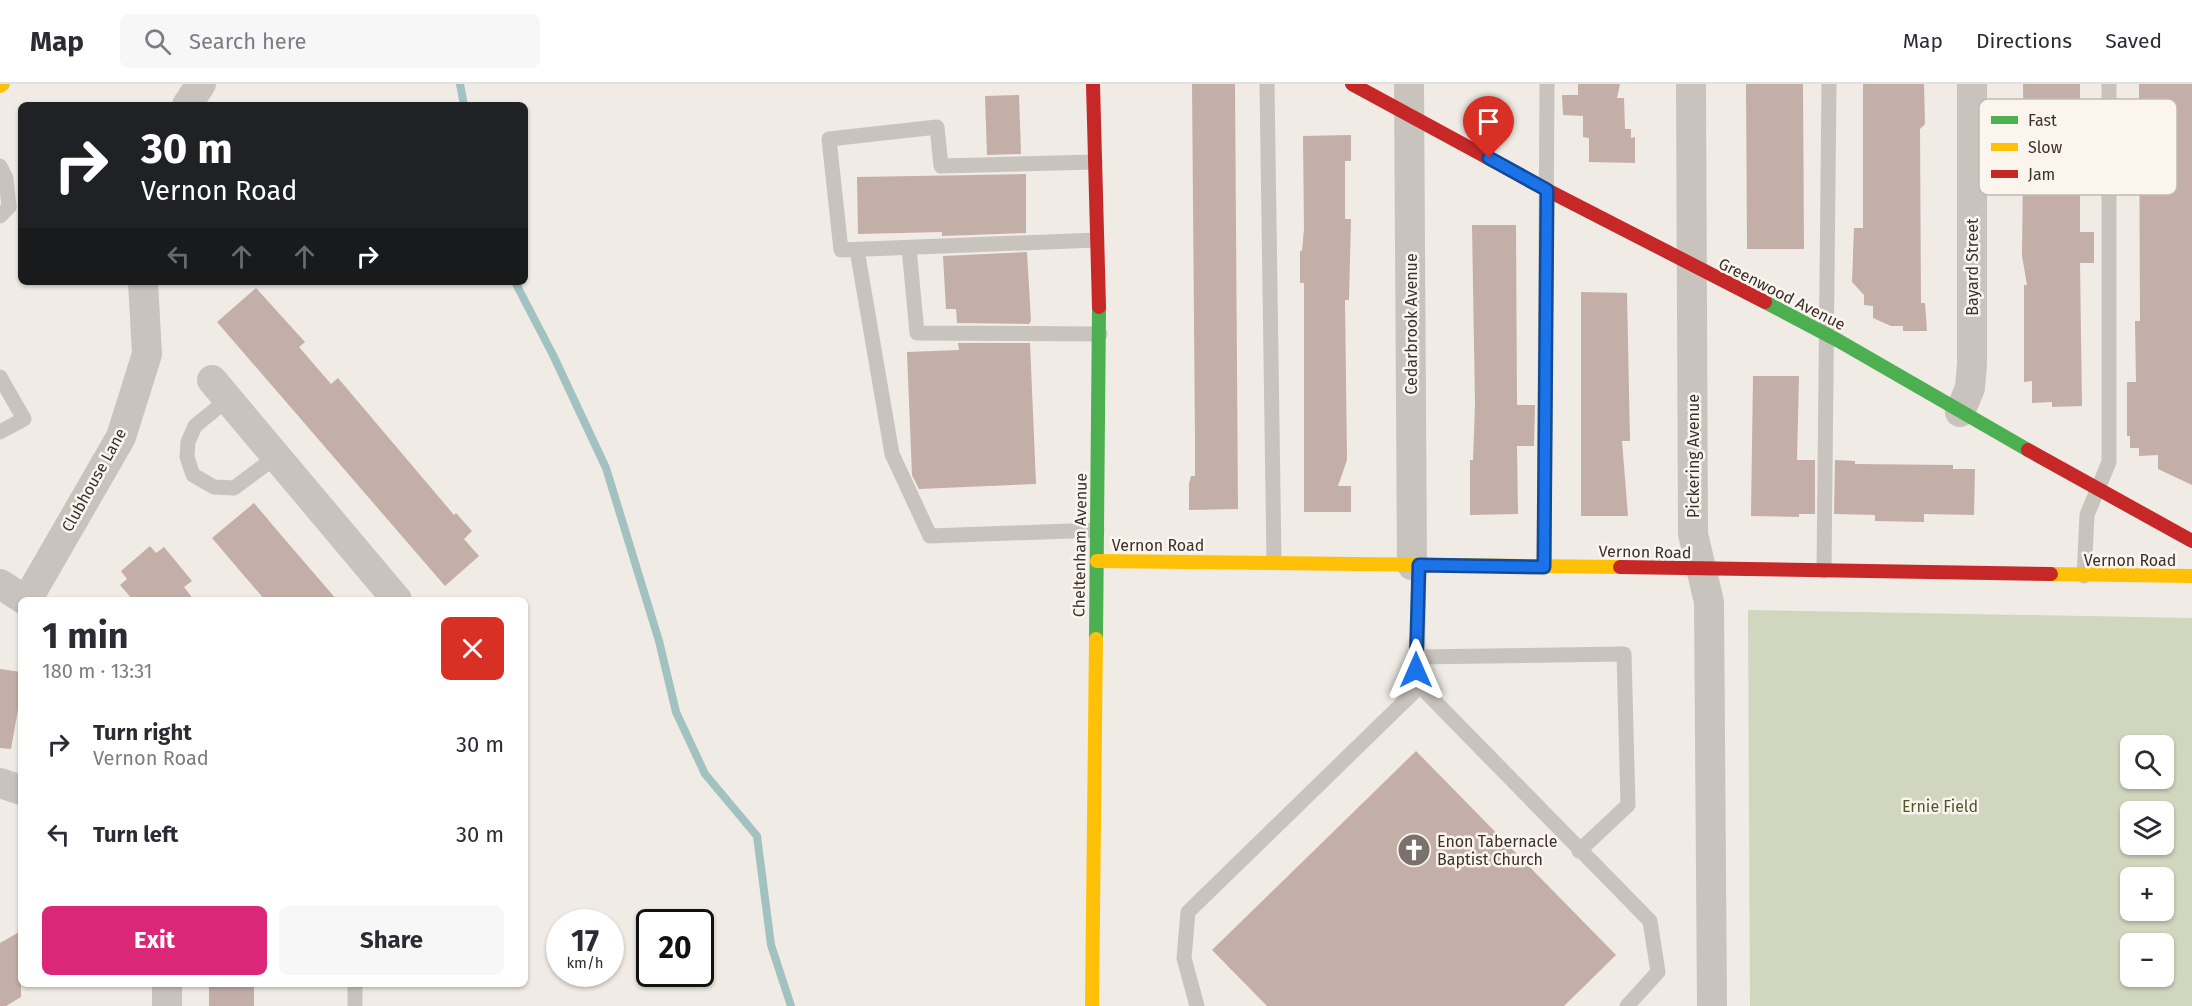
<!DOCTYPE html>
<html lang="en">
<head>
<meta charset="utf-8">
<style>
	:root { --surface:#fff; --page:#f7f7f7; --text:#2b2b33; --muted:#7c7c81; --line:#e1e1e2; --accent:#db2777 }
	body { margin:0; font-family:"Fira Sans",sans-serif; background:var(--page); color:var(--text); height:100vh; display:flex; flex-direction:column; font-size:22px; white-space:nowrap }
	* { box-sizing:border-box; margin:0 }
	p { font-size:20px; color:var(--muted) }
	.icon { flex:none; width:33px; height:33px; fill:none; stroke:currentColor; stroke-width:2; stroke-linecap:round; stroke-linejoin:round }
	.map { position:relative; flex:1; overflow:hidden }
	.side { position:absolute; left:18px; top:513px; width:510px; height:390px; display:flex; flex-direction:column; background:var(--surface); border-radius:9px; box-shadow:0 2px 4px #0004 }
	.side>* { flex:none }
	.guide { position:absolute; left:18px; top:18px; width:510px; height:183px; border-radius:9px; box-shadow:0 2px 4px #0004; background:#202124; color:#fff; overflow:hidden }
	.controls { position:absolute; left:2120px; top:651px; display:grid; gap:12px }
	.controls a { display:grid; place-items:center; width:54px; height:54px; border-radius:9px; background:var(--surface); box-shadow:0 2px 4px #0004; font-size:30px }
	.speed { position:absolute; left:546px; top:825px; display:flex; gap:12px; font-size:30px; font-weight:700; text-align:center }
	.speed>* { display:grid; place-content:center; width:78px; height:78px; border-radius:50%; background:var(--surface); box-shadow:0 2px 4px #0004; line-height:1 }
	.speed small { font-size:15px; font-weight:400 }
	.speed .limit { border:3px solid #111; border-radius:9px; background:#fff; color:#111 }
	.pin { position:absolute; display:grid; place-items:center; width:51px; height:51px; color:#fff; margin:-62px -26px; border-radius:50% 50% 50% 0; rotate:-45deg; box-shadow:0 0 6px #0007 }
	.pin .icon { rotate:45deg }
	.me { position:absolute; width:66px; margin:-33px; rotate:0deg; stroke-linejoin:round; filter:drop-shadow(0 0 4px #0008) }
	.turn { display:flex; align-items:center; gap:21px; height:126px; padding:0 24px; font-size:27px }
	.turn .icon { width:78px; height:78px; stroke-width:2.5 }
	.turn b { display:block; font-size:42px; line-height:51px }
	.lanes { display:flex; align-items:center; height:57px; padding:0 24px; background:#0003; justify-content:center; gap:30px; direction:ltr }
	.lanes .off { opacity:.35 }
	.round { display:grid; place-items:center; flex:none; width:63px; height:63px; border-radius:9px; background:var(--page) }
	.headline { display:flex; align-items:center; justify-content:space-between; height:102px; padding:0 24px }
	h1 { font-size:36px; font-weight:700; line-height:45px }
	.action { display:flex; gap:12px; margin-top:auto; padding:12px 24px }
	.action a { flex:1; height:69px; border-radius:9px; background:var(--accent); color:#fff; font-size:24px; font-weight:700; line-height:69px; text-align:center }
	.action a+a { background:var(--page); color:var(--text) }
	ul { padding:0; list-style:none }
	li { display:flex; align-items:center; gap:18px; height:90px; padding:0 24px }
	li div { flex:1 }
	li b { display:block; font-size:22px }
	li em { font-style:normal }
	header { display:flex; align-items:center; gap:36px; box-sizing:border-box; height:84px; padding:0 30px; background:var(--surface); border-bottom:2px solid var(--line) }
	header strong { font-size:28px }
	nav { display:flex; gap:33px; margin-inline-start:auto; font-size:21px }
	.search { width:420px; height:54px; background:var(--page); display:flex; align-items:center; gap:15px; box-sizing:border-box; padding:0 21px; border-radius:9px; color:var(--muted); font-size:22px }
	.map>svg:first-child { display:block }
	.green { fill:#d1d6bf; fill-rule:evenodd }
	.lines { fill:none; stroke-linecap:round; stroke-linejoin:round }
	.stream { stroke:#a1c2c1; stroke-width:8 }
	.building { fill:#c3afa7 }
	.lane { stroke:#c9c3be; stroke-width:15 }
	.street { stroke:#c9c3be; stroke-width:30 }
	.fast { stroke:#4caf50; stroke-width:14 }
	.slow { stroke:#ffc107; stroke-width:14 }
	.jam { stroke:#c62828; stroke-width:14 }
	.route-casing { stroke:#114b97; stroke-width:15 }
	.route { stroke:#1a73e8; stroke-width:10 }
	.labels { text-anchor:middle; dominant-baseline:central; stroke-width:5; stroke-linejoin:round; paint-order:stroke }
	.street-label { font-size:16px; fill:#3b302b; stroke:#fbf5ee }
	.park-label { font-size:16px; fill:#4a5a2e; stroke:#fbf5ee }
	.poi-label { font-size:16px; fill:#3b302b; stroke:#fbf5ee; text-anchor:start }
	.key { fill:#fbf5ee; stroke:#c1bab4; stroke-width:1.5 }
	.key-label { font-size:16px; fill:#3b302b }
</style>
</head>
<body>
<header>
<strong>Map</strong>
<div class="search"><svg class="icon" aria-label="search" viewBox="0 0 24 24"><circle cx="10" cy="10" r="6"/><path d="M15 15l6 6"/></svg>Search here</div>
<nav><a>Map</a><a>Directions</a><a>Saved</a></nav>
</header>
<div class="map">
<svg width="2192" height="922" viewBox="0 0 2192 922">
	<rect width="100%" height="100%" fill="#f0ebe5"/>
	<path class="green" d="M1748 526 2192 534V922H1750ZM2130 662H2163V694H2130ZM2130 728H2163V760H2130ZM2130 794H2163V826H2130ZM2130 860H2163V892H2130Z"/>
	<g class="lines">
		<g class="stream">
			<polyline points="460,0 464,21"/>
			<polyline points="515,198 553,271 606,384 659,557 676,628 705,690 757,752 771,861 791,922"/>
		</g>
	</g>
	<g class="building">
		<polygon points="1192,0 1235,0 1238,425 1189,426 1189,400 1191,392 1195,392 1195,355"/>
		<polygon points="1578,0 1620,0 1617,14 1624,14 1625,45 1631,45 1631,54 1635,53 1635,79 1589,78 1589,54 1583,53 1583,32 1563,31 1562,11 1578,11"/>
		<polygon points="1746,0 1803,0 1804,165 1747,165"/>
		<polygon points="1863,0 1924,0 1925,40 1920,45 1921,219 1925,219 1927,247 1903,247 1903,242 1891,242 1873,234 1873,222 1864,221 1864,211 1852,198 1854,144 1863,144"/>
		<polygon points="2023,0 2080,0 2080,148 2094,148 2094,179 2080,179 2082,322 2052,323 2052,318 2032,319 2032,297 2024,298 2024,201 2027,201 2022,172 2023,86 1989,77 1989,67 2024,67"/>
		<polygon points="2139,0 2192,0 2192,401 2158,385 2158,371 2139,372 2139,364 2130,364 2130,352 2127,352 2127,298 2136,298 2135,237 2140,237"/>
		<polygon points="1019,11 1021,70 987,71 985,12"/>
		<polygon points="1351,51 1351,77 1345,77 1345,135 1351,135 1349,216 1345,216 1347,376 1338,402 1351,402 1351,428 1304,428 1304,199 1300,199 1300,167 1302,167 1304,145 1303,52"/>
		<polygon points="1026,90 1026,149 942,152 942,148 858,150 857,93"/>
		<polygon points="1472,141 1516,141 1517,321 1535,321 1534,362 1517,362 1518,430 1470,431 1470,376 1473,376 1475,320"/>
		<polygon points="1027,168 1031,237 1029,240 957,239 956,225 946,225 943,172"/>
		<polygon points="256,204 305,258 299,263 331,300 338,294 454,431 456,429 472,447 464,455 479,472 445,502 217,238"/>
		<polygon points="1581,208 1627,209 1630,357 1622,357 1628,432 1581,432"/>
		<polygon points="958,259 1030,259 1036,400 919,405 912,391 907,268 959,266"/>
		<polygon points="1753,292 1799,292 1797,376 1815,376 1815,430 1799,430 1799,433 1751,432"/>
		<polygon points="1835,376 1855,377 1855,380 1953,381 1953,385 1975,385 1974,431 1924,430 1924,438 1875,437 1875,431 1834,430"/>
		<polygon points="254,419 281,451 337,516 265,516 240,487 212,454"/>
		<polygon points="150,462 156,469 164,463 192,497 184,503 194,516 133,516 120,501 127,495 121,487"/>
		<polygon points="0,585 21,588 21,608 11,665 0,664"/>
		<polygon points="1416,667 1616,871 1564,922 1267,922 1212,866"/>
		<polygon points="21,847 21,913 6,922 0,922 0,859"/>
		<rect x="209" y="900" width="45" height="22"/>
	</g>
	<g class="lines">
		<g class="lane">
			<polyline points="1267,0 1274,477"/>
			<polyline points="1095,78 941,82 937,43 829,55 841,166 1097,156"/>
			<polyline points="0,82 6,94 9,123 0,132"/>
			<polyline points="909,164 917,249 1100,250"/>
			<polyline points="857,166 892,370 930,452 1097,446"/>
			<polyline points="0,293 24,335 0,348"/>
			<polyline points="228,315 195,342 188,358 187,373 193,391 214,403 234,404 277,372"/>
			<polyline points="1544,483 1547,0"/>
			<polyline points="1824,487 1829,0"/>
			<polyline points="2084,492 2087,431 2109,378 2109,0"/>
			<polyline points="1416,573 1624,570 1628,721 1579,767"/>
			<polyline points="1417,599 1650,837 1658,888 1627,922"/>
			<polyline points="355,900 355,922"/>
			<polyline points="1197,922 1184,874 1188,828 1413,609 1417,599 1419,481"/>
		</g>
		<g class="street">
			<polyline points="1409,0 1412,481"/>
			<polyline points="1691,0 1693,450 1709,518 1712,922"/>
			<polyline points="187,21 201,0"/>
			<polyline points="212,296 397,516"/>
			<polyline points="1960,328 1970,304 1972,280 1972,0"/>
			<polyline points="0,500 25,516"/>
			<polyline points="27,516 121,353 147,270 143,198"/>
			<polyline points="0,699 21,706"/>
			<polyline points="167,900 167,922"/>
		</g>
		<g class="fast">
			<polyline points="1765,218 1839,257 2028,366"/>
			<polyline points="1096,555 1099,223"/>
		</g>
		<g class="slow">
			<polyline points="0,2 3,0"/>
			<polyline points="1097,477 1620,483"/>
			<polyline points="2051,490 2192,492"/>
			<polyline points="1092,922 1096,555"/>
		</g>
		<g class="jam">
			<polyline points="1093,0 1099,223"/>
			<polyline points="1352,0 1547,106 1765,218"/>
			<polyline points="2028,366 2192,457"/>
			<polyline points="1620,483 2051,490"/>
		</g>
	</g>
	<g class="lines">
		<g class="route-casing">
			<polyline id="route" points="1416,586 1419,481 1544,483 1547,106 1489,74"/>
		</g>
		<use href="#route" class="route"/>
	</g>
	<defs>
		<g id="church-disc" transform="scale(1.725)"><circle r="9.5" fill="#7a716c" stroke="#fbf5ee"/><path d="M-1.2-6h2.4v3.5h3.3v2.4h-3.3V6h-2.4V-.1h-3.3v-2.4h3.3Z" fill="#fff"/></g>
	</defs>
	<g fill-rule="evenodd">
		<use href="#church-disc" x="1414" y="766"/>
	</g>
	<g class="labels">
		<g class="street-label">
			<text transform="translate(1972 183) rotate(-90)">Bayard Street</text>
			<text transform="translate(1782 210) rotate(27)">Greenwood Avenue</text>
			<text transform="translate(1411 240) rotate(-90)">Cedarbrook Avenue</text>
			<text transform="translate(1693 372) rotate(-90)">Pickering Avenue</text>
			<text transform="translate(94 396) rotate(-61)">Clubhouse Lane</text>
			<text transform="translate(1080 461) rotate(-89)">Cheltenham Avenue</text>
			<text x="1158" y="461">Vernon Road</text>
			<text transform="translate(1645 468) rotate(1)">Vernon Road</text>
			<text x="2130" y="476">Vernon Road</text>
		</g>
		<g class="park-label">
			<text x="1940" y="722">Ernie Field</text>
		</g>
		<g class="poi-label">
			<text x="1437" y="757">Enon Tabernacle<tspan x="1437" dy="18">Baptist Church</tspan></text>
		</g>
	</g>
	<rect x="1979" y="15" width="198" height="96" rx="9" class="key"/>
	<rect x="1991" y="32" width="27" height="8" fill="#4caf50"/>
	<rect x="1991" y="59" width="27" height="8" fill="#ffc107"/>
	<rect x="1991" y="86" width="27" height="8" fill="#c62828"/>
	<g class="key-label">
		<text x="2028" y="42">Fast</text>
		<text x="2028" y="69">Slow</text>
		<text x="2028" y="96">Jam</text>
	</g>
</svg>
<div class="controls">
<a><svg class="icon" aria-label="search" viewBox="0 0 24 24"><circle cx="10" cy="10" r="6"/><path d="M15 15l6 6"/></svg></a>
<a><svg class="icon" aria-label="layers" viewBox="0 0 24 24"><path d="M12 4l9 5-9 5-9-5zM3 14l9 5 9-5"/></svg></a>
<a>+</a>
<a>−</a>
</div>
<div class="speed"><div>17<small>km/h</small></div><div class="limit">20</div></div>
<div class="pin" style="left:1489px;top:74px;background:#d93025"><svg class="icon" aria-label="arrive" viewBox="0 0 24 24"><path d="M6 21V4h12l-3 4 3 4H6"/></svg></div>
<svg class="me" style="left:1416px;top:586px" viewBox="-20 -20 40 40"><path d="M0-17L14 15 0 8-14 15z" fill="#1a73e8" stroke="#fff" stroke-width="4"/></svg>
<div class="guide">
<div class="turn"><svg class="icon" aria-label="right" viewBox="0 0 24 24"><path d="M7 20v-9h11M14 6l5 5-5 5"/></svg><div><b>30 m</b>Vernon Road</div></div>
<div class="lanes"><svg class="icon off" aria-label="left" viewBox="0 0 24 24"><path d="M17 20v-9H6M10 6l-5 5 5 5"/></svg><svg class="icon off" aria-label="ahead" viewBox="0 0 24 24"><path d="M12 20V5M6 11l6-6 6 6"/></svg><svg class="icon off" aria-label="ahead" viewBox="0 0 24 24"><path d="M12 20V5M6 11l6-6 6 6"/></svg><svg class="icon" aria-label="right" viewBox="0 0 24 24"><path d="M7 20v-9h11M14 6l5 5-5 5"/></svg></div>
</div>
<section class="side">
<div class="headline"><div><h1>1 min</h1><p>180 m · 13:31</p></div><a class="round" style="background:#d93025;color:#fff"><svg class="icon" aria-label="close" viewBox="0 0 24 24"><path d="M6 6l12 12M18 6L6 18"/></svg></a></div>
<ul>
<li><svg class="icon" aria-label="right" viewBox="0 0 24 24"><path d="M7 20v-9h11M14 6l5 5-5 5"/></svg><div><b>Turn right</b><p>Vernon Road</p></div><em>30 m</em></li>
<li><svg class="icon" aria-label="left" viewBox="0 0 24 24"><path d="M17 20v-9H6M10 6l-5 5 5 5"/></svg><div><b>Turn left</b></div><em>30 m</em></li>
</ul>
<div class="action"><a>Exit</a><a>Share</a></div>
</section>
</div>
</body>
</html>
